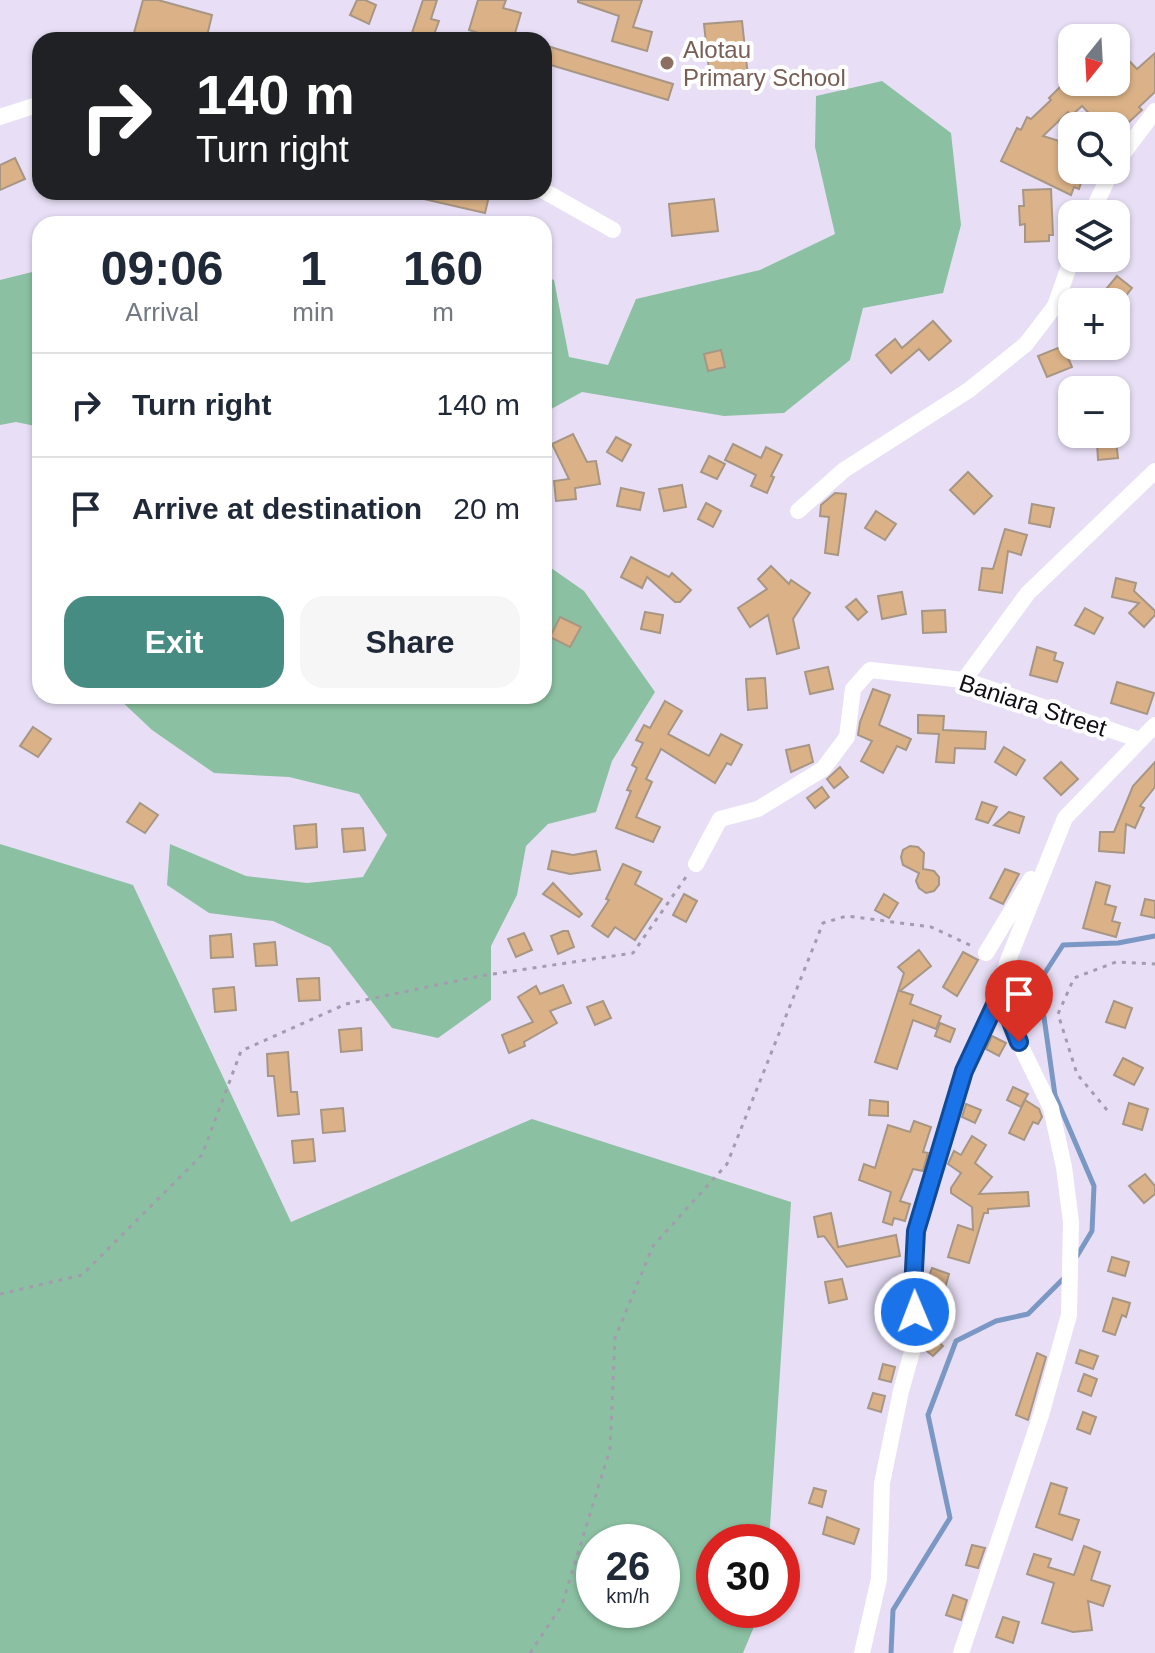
<!DOCTYPE html>
<html lang="en">
<head>
<meta charset="utf-8">
<style>
	:root { --surface:#fff; --page:#f6f6f7; --text:#1f2937; --muted:#747a83; --line:#e0e1e3; --accent:#478c82 }
	body { margin:0; font-family:Helvetica,sans-serif; background:var(--page); color:var(--text); height:100vh; display:flex; flex-direction:column; font-size:30px; white-space:nowrap }
	* { box-sizing:border-box; margin:0 }
	p { font-size:26px; color:var(--muted) }
	.icon { flex:none; width:44px; height:44px; fill:none; stroke:currentColor; stroke-width:2; stroke-linecap:round; stroke-linejoin:round }
	.map { position:relative; flex:1; overflow:hidden }
	.panel { position:absolute; left:32px; top:216px; width:520px; height:488px; display:flex; flex-direction:column; background:var(--surface); border-radius:24px; box-shadow:0 2px 6px #0004 }
	.panel>* { flex:none }
	.top-card { position:absolute; left:32px; top:32px; width:520px; height:168px; border-radius:24px; box-shadow:0 2px 6px #0004; background:#202124; color:#fff; overflow:hidden }
	.needle { width:52px; rotate:198deg }
	.fabs { position:absolute; left:1058px; top:24px; display:grid; gap:16px }
	.fabs a { display:grid; place-items:center; width:72px; height:72px; border-radius:16px; background:var(--surface); box-shadow:0 2px 6px #0004; font-size:40px }
	.speed { position:absolute; left:576px; top:1524px; display:flex; gap:16px; font-size:40px; font-weight:700; text-align:center }
	.speed>* { display:grid; place-content:center; width:104px; height:104px; border-radius:50%; background:var(--surface); box-shadow:0 2px 6px #0004; line-height:1 }
	.speed small { font-size:20px; font-weight:400 }
	.speed .limit { border:12px solid #d22; background:#fff; color:#111 }
	.pin { position:absolute; display:grid; place-items:center; width:68px; height:68px; color:#fff; margin:-82px -34px; border-radius:50% 50% 50% 0; rotate:-45deg; box-shadow:0 0 8px #0007 }
	.pin .icon { rotate:45deg }
	.me { position:absolute; width:88px; margin:-44px; rotate:359deg; stroke-linejoin:round; filter:drop-shadow(0 0 6px #0008) }
	.turn { display:flex; align-items:center; gap:28px; height:168px; padding:0 32px; font-size:36px }
	.turn .icon { width:104px; height:104px; stroke-width:2.5 }
	.turn b { display:block; font-size:56px; line-height:68px }
	.eta { display:flex; justify-content:space-evenly; align-items:center; height:136px; text-align:center }
	.eta b { font-size:48px; font-weight:800; line-height:56px }
	.button { display:flex; gap:16px; margin-top:auto; padding:16px 32px }
	.button a { flex:1; height:92px; border-radius:24px; background:var(--accent); color:#fff; font-size:32px; font-weight:800; line-height:92px; text-align:center }
	.button a+a { background:var(--page); color:var(--text) }
	ul { padding:0; list-style:none }
	li { display:flex; align-items:center; gap:24px; height:104px; padding:0 32px; border-top:2px solid var(--line) }
	li div { flex:1 }
	li b { display:block; font-size:30px }
	li em { font-style:normal }
	.map>svg:first-child { display:block }
	.green { fill:#8bc1a2; fill-rule:evenodd }
	.lines { fill:none; stroke-linecap:round; stroke-linejoin:round }
	.stream { stroke:#7b98c5; stroke-width:5 }
	.building { fill:#dbb287; stroke:#a79684; stroke-width:2 }
	.path { stroke:#a39cae; stroke-width:3; stroke-dasharray:4 6; stroke-linecap:butt }
	.minor { stroke:#fff; stroke-width:16 }
	.route-casing { stroke:#114b97; stroke-width:20 }
	.route { stroke:#1a73e8; stroke-width:14 }
	.education-dot { fill:#8d6e63; stroke:#fff; stroke-width:3 }
	.labels { text-anchor:middle; dominant-baseline:central; stroke-width:8; stroke-linejoin:round; paint-order:stroke }
	.education-label { font-size:24px; fill:#785e54; stroke:#fff; text-anchor:start }
	.street-label { font-size:24px; fill:#100d14; stroke:#fff }
</style>
</head>
<body>
<div class="map">
<svg width="1155" height="1653" viewBox="0 0 1155 1653">
	<rect width="100%" height="100%" fill="#e8dff6"/>
	<g class="green">
		<polygon points="882,81 951,133 961,225 943,293 863,308 850,360 784,413 724,416 582,392 544,413 544,276 554,280 569,357 608,365 636,299 760,270 835,234 815,147 816,96"/>
		<polygon points="40,270 40,427 16,422 0,425 0,280"/>
		<polygon points="544,563 584,591 655,692 612,761 596,812 548,824 526,846 517,895 491,946 491,1000 438,1038 392,1028 330,947 273,921 209,913 167,885 170,844 246,876 307,883 363,877 387,835 359,794 289,777 214,773 152,730 116,696 544,696"/>
		<path d="M0 844 133 885 291 1222 532 1119 791 1202 769 1542H714V1610H761L743 1653H0ZM594 1542H662V1610H594Z"/>
	</g>
	<g class="lines">
		<g class="stream">
			<polyline points="1077,1256 1092,1231 1094,1186 1055,1095 1039,982 1063,945 1118,943 1155,936"/>
			<polyline points="891,1653 893,1610 950,1518 928,1415 956,1341 996,1321 1028,1314 1063,1279"/>
		</g>
	</g>
	<g class="building">
		<polygon points="143,0 158,0 212,15 206,40 161,40 134,33"/>
		<polygon points="357,0 365,0 376,5 369,24 350,15"/>
		<polygon points="423,0 437,0 431,19 439,21 432,40 412,33"/>
		<polygon points="478,0 506,0 503,8 521,13 513,40 501,40 469,30"/>
		<polygon points="578,0 642,0 633,27 652,32 647,51 612,41 619,16 578,2"/>
		<polygon points="742,21 749,86 711,89 704,24"/>
		<polygon points="544,45 673,84 668,100 544,63"/>
		<polygon points="1116,47 1137,69 1155,53 1155,92 1139,107 1142,110 1116,134 1116,126 1101,126 1082,106 1071,116 1068,112 1043,136 1072,145 1072,170 1085,170 1079,189 1074,187 1071,195 1001,161 1017,128 1021,130 1027,117 1031,119 1051,100 1049,98 1065,82 1116,82"/>
		<polygon points="15,158 25,179 0,190 0,165"/>
		<polygon points="1051,189 1053,235 1049,235 1049,241 1025,242 1025,224 1020,225 1019,206 1024,206 1023,190"/>
		<polygon points="415,192 490,192 485,213 415,197"/>
		<polygon points="714,199 718,231 672,236 669,204"/>
		<polygon points="1117,276 1132,288 1118,306 1116,302 1102,294"/>
		<polygon points="933,321 951,341 929,360 919,349 891,373 876,355 895,339 902,348"/>
		<polygon points="1063,346 1072,367 1047,377 1038,356"/>
		<polygon points="721,350 725,367 708,371 704,354"/>
		<polygon points="573,434 587,462 596,461 600,484 575,488 576,499 556,501 554,481 569,479 552,444"/>
		<polygon points="616,437 631,445 622,461 607,452"/>
		<polygon points="1116,441 1118,458 1098,460 1097,443"/>
		<polygon points="733,444 761,458 766,447 782,455 771,476 774,477 767,493 751,486 756,475 725,460"/>
		<polygon points="709,456 725,464 717,479 701,472"/>
		<polygon points="968,472 992,496 974,514 950,490"/>
		<polygon points="682,485 686,507 664,511 659,489"/>
		<polygon points="621,488 644,493 640,510 617,506"/>
		<polygon points="835,493 846,494 838,555 825,553 829,517 820,516 821,505"/>
		<polygon points="706,503 721,511 713,527 698,519"/>
		<polygon points="1032,504 1054,508 1050,527 1029,523"/>
		<polygon points="876,511 896,524 885,540 865,528"/>
		<polygon points="1005,529 1027,535 1021,555 1008,551 1002,593 979,590 982,568 993,569"/>
		<polygon points="631,557 669,577 672,573 691,590 680,602 675,602 647,577 642,588 621,577"/>
		<polygon points="771,566 789,584 791,580 810,593 793,619 799,648 777,654 768,615 750,627 738,608 767,589 758,579"/>
		<polygon points="1116,578 1136,583 1134,591 1155,611 1155,615 1144,627 1129,613 1139,603 1112,597"/>
		<polygon points="902,592 906,614 882,619 878,596"/>
		<polygon points="856,599 867,612 858,620 846,607"/>
		<polygon points="1085,608 1103,618 1094,634 1075,625"/>
		<polygon points="945,610 946,632 923,633 922,611"/>
		<polygon points="645,612 663,615 660,633 641,629"/>
		<polygon points="560,617 581,627 570,647 550,637"/>
		<polygon points="1037,647 1056,653 1054,660 1063,663 1057,682 1030,675"/>
		<polygon points="828,667 833,689 810,694 805,672"/>
		<polygon points="765,678 767,708 748,710 746,679"/>
		<polygon points="1117,682 1154,693 1147,714 1111,703"/>
		<polygon points="873,689 890,695 879,725 911,739 906,750 897,746 883,773 861,761 872,741 858,735 860,722"/>
		<polygon points="665,701 682,711 668,734 709,756 721,734 742,745 731,765 727,763 715,783 661,749 646,779 652,782 636,817 660,827 653,842 616,828 631,791 627,790 637,768 632,765 643,743 636,740 644,725 650,728"/>
		<polygon points="918,715 944,716 943,730 986,732 985,749 955,748 954,763 936,762 939,734 918,733"/>
		<polygon points="33,727 51,739 38,757 20,746"/>
		<polygon points="809,745 813,762 791,772 786,750"/>
		<polygon points="1004,747 1025,760 1016,775 995,762"/>
		<polygon points="1061,762 1078,779 1061,795 1044,778"/>
		<polygon points="1155,762 1155,787 1140,806 1144,808 1135,828 1126,824 1124,853 1099,851 1100,832 1114,832 1133,786"/>
		<polygon points="840,767 848,777 834,788 827,779"/>
		<polygon points="822,787 829,797 815,808 807,798"/>
		<polygon points="982,802 997,807 988,823 976,819"/>
		<polygon points="140,803 158,815 145,833 127,822"/>
		<polygon points="1009,812 1024,817 1019,833 994,825"/>
		<polygon points="316,824 317,847 296,849 294,826"/>
		<polygon points="363,828 365,850 344,852 342,829"/>
		<polygon points="910,846 918,847 924,853 923,869 934,871 939,877 939,885 934,891 926,893 919,888 916,881 919,873 903,865 901,857 903,850"/>
		<polygon points="552,851 573,855 596,851 600,870 570,874 548,869"/>
		<polygon points="623,864 641,872 635,884 662,899 635,940 615,927 608,937 592,926 609,900 606,899"/>
		<polygon points="1005,869 1019,874 1003,904 990,898"/>
		<polygon points="1096,882 1110,886 1105,904 1116,907 1112,921 1120,923 1116,937 1083,928"/>
		<polygon points="553,883 582,914 579,917 543,894"/>
		<polygon points="684,894 697,901 686,922 673,915"/>
		<polygon points="884,894 898,903 889,918 875,910"/>
		<polygon points="1145,899 1155,901 1155,918 1141,915"/>
		<polygon points="563,931 568,931 574,947 558,954 551,936"/>
		<polygon points="524,933 532,950 516,957 508,939"/>
		<polygon points="231,934 233,957 211,958 210,936"/>
		<polygon points="275,942 277,965 256,966 254,944"/>
		<polygon points="919,950 931,966 900,991 913,995 910,1004 941,1016 936,1029 913,1020 897,1069 875,1062 904,973 898,967"/>
		<polygon points="963,952 978,960 957,996 943,987"/>
		<polygon points="319,978 320,1000 299,1001 297,979"/>
		<polygon points="563,985 571,1003 550,1011 557,1023 524,1042 525,1046 509,1053 502,1035 533,1022 518,997 536,986 540,994"/>
		<polygon points="234,987 236,1010 215,1012 213,989"/>
		<polygon points="603,1001 611,1018 595,1025 587,1007"/>
		<polygon points="1114,1001 1132,1008 1125,1028 1106,1022"/>
		<polygon points="940,1023 955,1029 950,1042 935,1036"/>
		<polygon points="361,1028 362,1050 341,1052 339,1030"/>
		<polygon points="992,1036 1006,1043 999,1056 986,1049"/>
		<polygon points="288,1052 291,1092 297,1092 299,1114 278,1116 274,1076 268,1076 267,1054"/>
		<polygon points="1123,1058 1143,1068 1134,1085 1114,1075"/>
		<polygon points="1013,1087 1028,1094 1021,1107 1007,1100"/>
		<polygon points="870,1100 888,1102 888,1116 869,1115"/>
		<polygon points="1025,1100 1039,1109 1042,1117 1038,1124 1033,1122 1024,1140 1009,1133"/>
		<polygon points="1129,1103 1148,1109 1142,1130 1123,1124"/>
		<polygon points="966,1104 981,1110 975,1123 962,1117"/>
		<polygon points="343,1108 345,1131 323,1133 321,1110"/>
		<polygon points="914,1121 931,1127 923,1152 928,1153 923,1171 913,1169 900,1201 910,1204 905,1221 894,1218 892,1225 883,1222 891,1192 859,1180 864,1164 875,1168 888,1125 910,1132"/>
		<polygon points="972,1136 986,1145 975,1163 992,1177 979,1194 1028,1192 1029,1206 988,1209 988,1213 984,1213 969,1263 948,1257 958,1225 973,1230 972,1207 951,1193 951,1188 961,1173 948,1164 954,1151 961,1155"/>
		<polygon points="313,1139 315,1161 294,1163 292,1141"/>
		<polygon points="1145,1174 1155,1186 1155,1194 1144,1203 1129,1186"/>
		<polygon points="831,1213 838,1247 896,1235 900,1256 847,1267 824,1236 818,1237 814,1217"/>
		<polygon points="1112,1257 1129,1262 1125,1276 1108,1271"/>
		<polygon points="932,1268 949,1274 945,1288 941,1286 934,1306 925,1302 924,1289"/>
		<polygon points="842,1279 847,1299 829,1303 825,1282"/>
		<polygon points="1113,1298 1130,1303 1126,1317 1122,1315 1115,1335 1103,1331"/>
		<polygon points="929,1333 943,1346 933,1356 924,1349"/>
		<polygon points="1080,1350 1098,1356 1093,1369 1076,1363"/>
		<polygon points="1037,1353 1046,1357 1028,1420 1016,1415"/>
		<polygon points="883,1364 895,1367 891,1382 879,1379"/>
		<polygon points="1084,1374 1097,1379 1091,1396 1078,1391"/>
		<polygon points="873,1393 885,1396 881,1412 868,1408"/>
		<polygon points="1083,1412 1096,1417 1090,1434 1077,1429"/>
		<polygon points="1051,1483 1067,1488 1059,1514 1079,1520 1072,1540 1036,1527"/>
		<polygon points="814,1488 826,1491 822,1507 809,1503"/>
		<polygon points="827,1517 859,1529 854,1544 823,1534"/>
		<polygon points="972,1545 985,1548 978,1568 966,1565"/>
		<polygon points="1084,1546 1100,1552 1091,1580 1110,1586 1103,1606 1088,1601 1092,1630 1073,1632 1042,1623 1054,1583 1027,1574 1034,1554 1051,1559 1048,1567 1074,1575"/>
		<polygon points="953,1595 967,1600 961,1620 946,1615"/>
		<polygon points="1003,1617 1019,1622 1013,1643 996,1637"/>
	</g>
	<g class="lines">
		<g class="path">
			<polyline points="1107,1110 1077,1074 1058,1014 1074,978 1116,962 1155,964"/>
			<polyline points="0,1294 82,1275 202,1155 241,1051 346,1004 480,976 633,953 686,877"/>
			<polyline points="530,1653 562,1605 610,1449 615,1338 653,1246 727,1164 823,923 847,916 931,927 972,946"/>
		</g>
		<g class="minor">
			<polyline points="0,117 40,104"/>
			<polyline points="1116,163 1155,111"/>
			<polyline points="544,191 613,230"/>
			<polyline points="1091,214 1112,170"/>
			<polyline points="798,511 844,470 969,390 1026,344 1055,306 1072,258"/>
			<polyline points="964,680 1028,593 1155,471"/>
			<polyline points="696,864 720,819 758,809 823,769 847,737 853,689 870,670 964,680 1140,740"/>
			<polyline points="986,953 1031,879"/>
			<polyline points="862,1653 879,1579 882,1483 901,1391 917,1334 913,1289 916,1231 964,1071 1000,994"/>
			<polyline points="961,1653 1041,1415 1069,1315 1071,1222 1064,1167 1051,1108 1008,1020 1000,994 1007,963 1065,818 1155,725"/>
		</g>
	</g>
	<g class="lines">
		<g class="route-casing">
			<polyline id="route" points="915,1312 913,1289 916,1231 964,1071 1000,994 1019,1042"/>
		</g>
		<use href="#route" class="route"/>
	</g>
	<circle class="education-dot" cx="667" cy="63" r="8"/>
	<g class="labels">
		<g class="education-label">
			<text x="683" y="49">Alotau<tspan x="683" dy="28">Primary School</tspan></text>
		</g>
		<g class="street-label">
			<text transform="translate(1033 705) rotate(18)">Baniara Street</text>
		</g>
	</g>
</svg>
<div class="fabs">
<a><svg class="needle" viewBox="-14 -14 28 28"><path d="M0-13l5 13h-10z" fill="#e53935"/><path d="M0 13l5-13h-10z" fill="#747a83"/></svg></a>
<a><svg class="icon" aria-label="search" viewBox="0 0 24 24"><circle cx="10" cy="10" r="6"/><path d="M15 15l6 6"/></svg></a>
<a><svg class="icon" aria-label="layers" viewBox="0 0 24 24"><path d="M12 4l9 5-9 5-9-5zM3 14l9 5 9-5"/></svg></a>
<a>+</a>
<a>−</a>
</div>
<div class="speed"><div>26<small>km/h</small></div><div class="limit">30</div></div>
<div class="pin" style="left:1019px;top:1042px;background:#d93025"><svg class="icon" aria-label="arrive" viewBox="0 0 24 24"><path d="M6 21V4h12l-3 4 3 4H6"/></svg></div>
<svg class="me" style="left:915px;top:1312px" viewBox="-20 -20 40 40"><circle r="17" fill="#1a73e8" stroke="#fff" stroke-width="3"/><path d="M0-11L8 9 0 5-8 9z" fill="#fff"/></svg>
<div class="top-card">
<div class="turn"><svg class="icon" aria-label="right" viewBox="0 0 24 24"><path d="M7 20v-9h11M14 6l5 5-5 5"/></svg><div><b>140 m</b>Turn right</div></div>
</div>
<section class="panel">
<div class="eta">
<div><b>09:06</b><p>Arrival</p></div>
<div><b>1</b><p>min</p></div>
<div><b>160</b><p>m</p></div>
</div>
<ul>
<li><svg class="icon" aria-label="right" viewBox="0 0 24 24"><path d="M7 20v-9h11M14 6l5 5-5 5"/></svg><div><b>Turn right</b></div><em>140 m</em></li>
<li><svg class="icon" aria-label="arrive" viewBox="0 0 24 24"><path d="M6 21V4h12l-3 4 3 4H6"/></svg><div><b>Arrive at destination</b></div><em>20 m</em></li>
</ul>
<div class="button"><a>Exit</a><a>Share</a></div>
</section>
</div>
</body>
</html>
